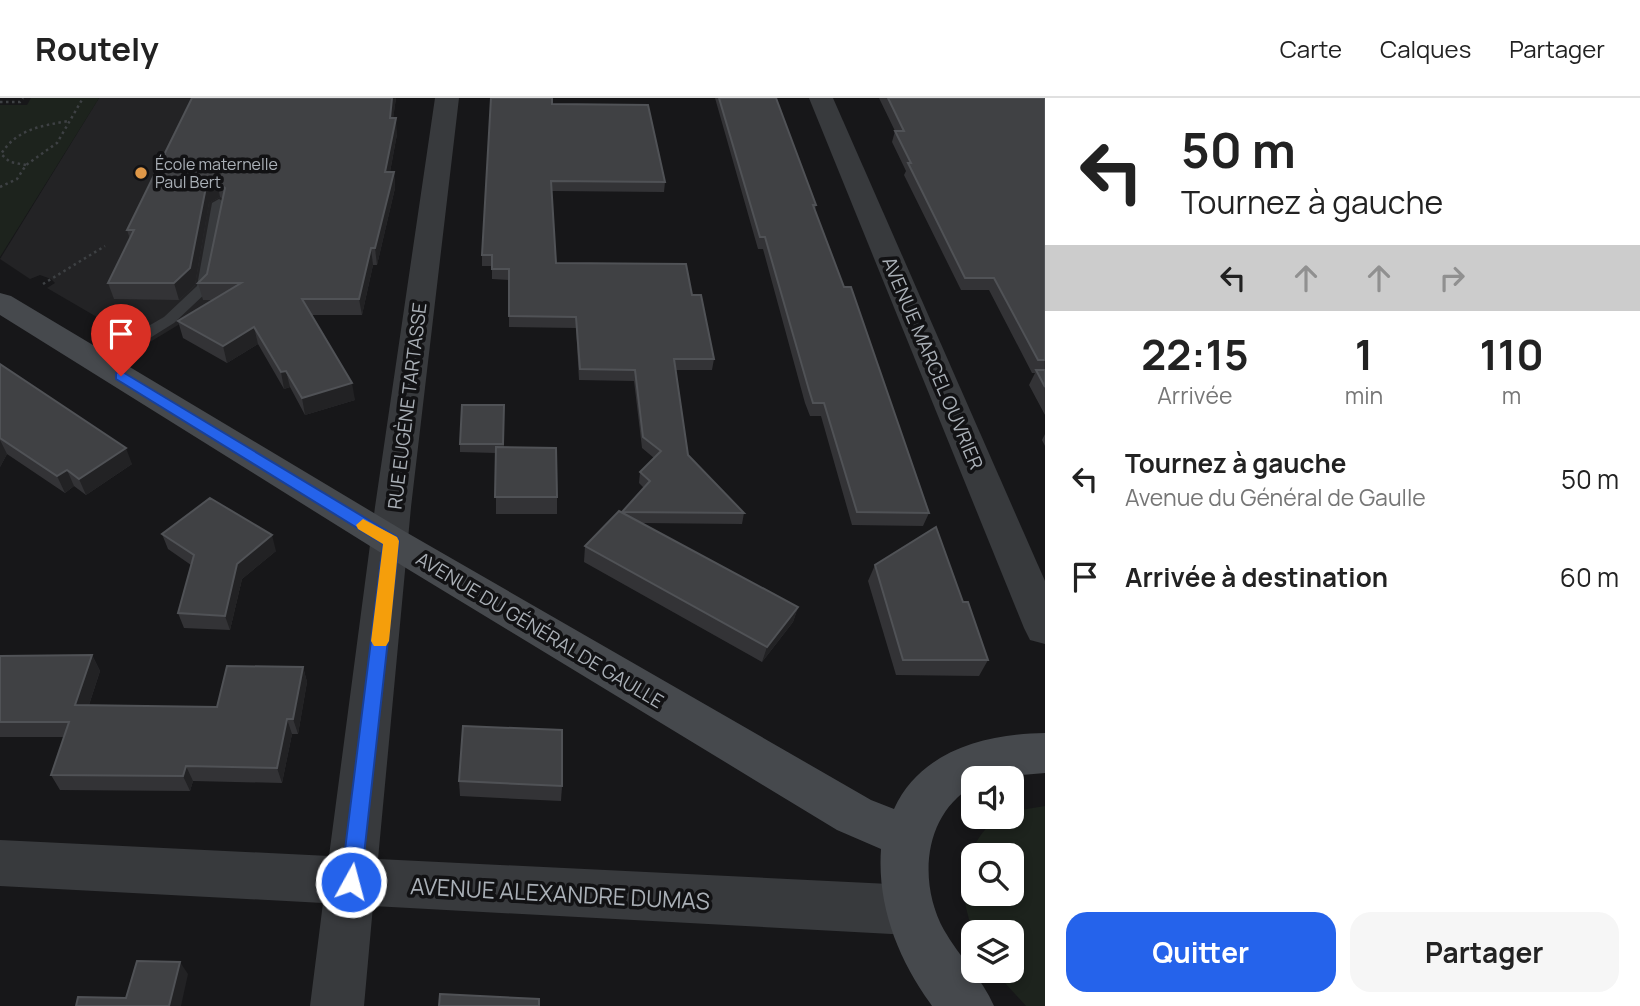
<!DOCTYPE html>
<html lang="fr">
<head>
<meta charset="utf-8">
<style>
	:root { --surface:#fff; --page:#f6f6f6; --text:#222; --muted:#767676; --line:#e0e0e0; --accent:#2563eb }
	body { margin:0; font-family:Manrope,sans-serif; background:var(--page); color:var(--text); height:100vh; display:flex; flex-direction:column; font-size:26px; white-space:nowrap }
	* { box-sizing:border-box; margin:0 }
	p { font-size:23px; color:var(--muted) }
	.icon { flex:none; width:38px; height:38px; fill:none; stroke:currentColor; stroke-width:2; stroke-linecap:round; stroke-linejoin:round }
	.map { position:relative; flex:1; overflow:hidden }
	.drawer { display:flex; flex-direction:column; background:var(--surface); width:595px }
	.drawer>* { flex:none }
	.banner { background:#fff; color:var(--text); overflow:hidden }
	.tools { position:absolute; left:961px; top:668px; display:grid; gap:14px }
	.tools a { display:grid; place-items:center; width:63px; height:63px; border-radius:14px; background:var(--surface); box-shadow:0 4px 10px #0003; font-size:35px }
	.pin { position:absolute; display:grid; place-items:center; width:60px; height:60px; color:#fff; margin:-72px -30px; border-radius:50% 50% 50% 0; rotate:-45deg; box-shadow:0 0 7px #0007 }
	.pin .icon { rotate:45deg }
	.me { position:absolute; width:77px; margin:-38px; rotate:7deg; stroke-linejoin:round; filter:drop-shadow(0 0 5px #0008) }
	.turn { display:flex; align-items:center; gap:24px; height:147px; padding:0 21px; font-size:32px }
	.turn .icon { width:91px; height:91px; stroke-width:2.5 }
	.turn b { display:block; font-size:49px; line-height:60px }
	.lanes { display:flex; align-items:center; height:66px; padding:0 21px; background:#0003; justify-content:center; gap:35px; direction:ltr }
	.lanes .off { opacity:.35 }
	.eta { display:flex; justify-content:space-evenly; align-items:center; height:119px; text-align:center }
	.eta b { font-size:42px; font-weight:700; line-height:49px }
	.cta { display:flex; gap:14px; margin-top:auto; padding:14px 21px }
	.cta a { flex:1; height:80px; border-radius:21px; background:var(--accent); color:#fff; font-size:28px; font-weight:700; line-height:80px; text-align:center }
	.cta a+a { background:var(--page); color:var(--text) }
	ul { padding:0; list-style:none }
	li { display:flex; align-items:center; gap:21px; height:98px; padding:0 21px }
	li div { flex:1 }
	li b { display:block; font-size:26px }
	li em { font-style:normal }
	header { display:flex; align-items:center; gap:42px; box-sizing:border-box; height:98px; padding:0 35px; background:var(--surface); border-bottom:2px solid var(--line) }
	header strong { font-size:33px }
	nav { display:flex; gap:38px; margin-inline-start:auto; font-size:24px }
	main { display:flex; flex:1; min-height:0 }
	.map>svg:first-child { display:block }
	.built { fill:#232325 }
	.green { fill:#1d231d; fill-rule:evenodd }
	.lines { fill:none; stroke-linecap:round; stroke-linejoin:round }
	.path { stroke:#3e4144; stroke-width:2.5; stroke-dasharray:2.5 3.5; stroke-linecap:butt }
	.lane { fill:#383a3d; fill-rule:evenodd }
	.street { fill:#383a3d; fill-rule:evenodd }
	.secondary { fill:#46494d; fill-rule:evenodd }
	.wall { fill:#333336 }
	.shaded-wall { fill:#222224 }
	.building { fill:#404144; stroke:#505256; stroke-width:2 }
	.route { fill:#2563eb; stroke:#184099; stroke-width:2 }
	.slow { fill:#f59e0b }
	.poi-dot { fill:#e09848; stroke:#121214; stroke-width:2.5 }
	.labels { text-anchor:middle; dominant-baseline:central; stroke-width:7; stroke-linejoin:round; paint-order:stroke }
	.far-poi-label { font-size:16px; fill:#aab0b7; stroke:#121214; text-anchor:start }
	.street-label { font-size:19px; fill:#aab0b7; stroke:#121214 }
	.near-street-label { font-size:23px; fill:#aab0b7; stroke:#121214 }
</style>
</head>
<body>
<header>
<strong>Routely</strong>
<nav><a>Carte</a><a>Calques</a><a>Partager</a></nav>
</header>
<main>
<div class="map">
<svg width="1045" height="908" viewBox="0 0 1045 908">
	<rect width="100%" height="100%" fill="#171719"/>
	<polygon class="built" points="99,0 261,0 256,180 145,247 47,190 55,185 51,181 40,177 30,181 0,161"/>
	<g class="green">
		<polygon points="31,0 99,0 0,159 0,7 27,7"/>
		<path d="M1045 708V908H1026L994 873H1012V835H973C969 822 964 805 964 792 964 765 979 719 1012 719L1015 713ZM973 758H1012V796H973Z"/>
	</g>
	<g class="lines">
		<g class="path">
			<polyline points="0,4 20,4 23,0"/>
			<path d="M26 67 10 64 1 56C17 31 41 28 68 23"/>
			<polyline points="0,89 17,81 26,67 57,45 83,0"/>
			<polyline points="43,186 105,148"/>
		</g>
		<polygon class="lane" points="219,101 226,105 209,192 174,225 105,268 93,268 91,264 93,260 164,219 197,188 212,105"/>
		<g class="street">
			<polygon points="435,0 459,0 411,409 378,761 910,787 928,795 935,812 928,829 910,837 373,808 364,908 310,908 323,805 0,788 0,742 329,758 375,409"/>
			<polygon points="809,0 833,0 1045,483 1045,546 1030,542 1024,530"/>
		</g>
		<path class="secondary" d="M0 195 11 198 404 433 871 702 894 711C921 652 986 636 1045 635V675L973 681V688C923 717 918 785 944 832 959 859 982 880 994 908H932L930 905C898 860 877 808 881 751L837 732 378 453 0 217Z"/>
	</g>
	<g class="wall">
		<polygon points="192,0 396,0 393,20 397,36 390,74 394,74 395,90 377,167 373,167 362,217 312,217 355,302 305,317 290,289 284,291 258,246 227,265 183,240 178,223 214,202 203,202 198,185 207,176 223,101 220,99 209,105 195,187 179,202 114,201 108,185 130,141 127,132"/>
		<polygon points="715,0 776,0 816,107 815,112 929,415 923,428 852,427 821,318 810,318 805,305 763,151 758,151"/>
		<polygon points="879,0 1045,0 1045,317 1029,287 1035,275 1032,275 989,192 961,192 904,77 906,73 892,44 895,33"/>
		<polygon points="552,6 665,84 664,94 552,93 556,165 692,197 714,261 712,272 675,272 688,357 744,415 742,426 641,425 798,509 793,524 762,564 584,464 585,448 622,415 644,390 639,385 640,374 654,360 642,350 634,283 579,282 576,230 509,229 509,182 492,181 492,168 482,168 482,157"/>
		<polygon points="0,266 132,366 86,397 74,388 65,395 7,356 0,369"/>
		<polygon points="504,307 504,349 557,399 557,416 496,416 496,355 460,354 460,346"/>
		<polygon points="1045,336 1045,348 1042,342"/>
		<polygon points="162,436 276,453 242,481 230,532 184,530 178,515 191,467 168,451"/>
		<polygon points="875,467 963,504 988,562 979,578 896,577 868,483"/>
		<polygon points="92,557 100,573 89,607 217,609 303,569 307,584 298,636 292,636 282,685 193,683 190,693 60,692 51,677 64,639 0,639 0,558"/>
		<polygon points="459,683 562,688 561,703 460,698"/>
	</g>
	<g class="shaded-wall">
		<polygon points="392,0 396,0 391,36 390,20"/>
		<polygon points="396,20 397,36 387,90 385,74"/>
		<polygon points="394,74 395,90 377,167 375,150"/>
		<polygon points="217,83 220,99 209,105 195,187 179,202 174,185 206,89"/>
		<polygon points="371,150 373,167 362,217 359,201"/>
		<polygon points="254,229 258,246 227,265 223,248"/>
		<polygon points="286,273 290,289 284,291 281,274"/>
		<polygon points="352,285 355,302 305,317 302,300"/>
		<polygon points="0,342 7,356 0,369"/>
		<polygon points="126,350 132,366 86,397 79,381"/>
		<polygon points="67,372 74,388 65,395 57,378"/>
		<polygon points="272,437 276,453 242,481 230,532 225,518 237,466"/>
		<polygon points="798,509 793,524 762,564 767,549"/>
		<polygon points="92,557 100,573 84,622 75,607"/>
		<polygon points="303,569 307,584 298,636 293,621"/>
		<polygon points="287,621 292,636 282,685 277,670"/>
		<polygon points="186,668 193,683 190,693 183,678"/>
		<polygon points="180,864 188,876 181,908 169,908"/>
	</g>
	<g class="building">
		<polygon points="192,0 392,0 390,20 396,20 385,74 394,74 375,150 371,150 359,201 302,201 352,285 302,300 286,273 281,274 254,229 223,248 178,223 241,185 198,185 207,176 225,90 217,83 206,89 190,170 174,185 108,185 134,132 127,132"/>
		<polygon points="491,0 552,0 552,6 648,7 665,84 551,83 556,165 686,166 692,197 701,197 714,261 674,261 688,357 744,415 622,414 650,383 640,374 661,353 643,339 635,272 580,271 576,219 509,218 509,171 492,171 492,157 482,157"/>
		<polygon points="719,0 776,0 816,107 813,107 844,189 851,189 929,415 857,414 824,305 813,305 809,292 765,139 760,139"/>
		<polygon points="888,0 1045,0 1045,262 1038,262 994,180 965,180 908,65 911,65 895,33 904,33"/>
		<polygon points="0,266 126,350 79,381 67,372 57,378 0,340"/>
		<polygon points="1036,272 1045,272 1045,289"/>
		<polygon points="462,307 504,307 503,346 460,346"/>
		<polygon points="496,349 556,350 557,399 495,399"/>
		<polygon points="210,400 272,437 237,466 225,518 178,515 194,457 162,436"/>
		<polygon points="619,413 798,509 767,549 585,448"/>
		<polygon points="936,429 963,504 968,504 988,562 903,562 875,467"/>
		<polygon points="92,557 75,607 217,609 227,568 303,569 293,621 287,621 277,670 186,668 183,678 51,677 69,624 0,624 0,558"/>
		<polygon points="463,628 562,632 562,688 459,683"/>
		<polygon points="137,863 180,864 169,908 76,908 78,899 126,900"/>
		<polygon points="440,896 539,901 539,908 439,908"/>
	</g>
	<polygon class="route" points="121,273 397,439 399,443 361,784 358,791 351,794 344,791 341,784 383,446 116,281 116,275"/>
	<polygon class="slow" points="363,421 397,439 399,443 389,543 386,548 374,548 371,543 383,446 358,431 356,427"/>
	<circle class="poi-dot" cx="141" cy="75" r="7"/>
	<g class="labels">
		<g class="far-poi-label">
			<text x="155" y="66">École maternelle<tspan x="155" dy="18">Paul Bert</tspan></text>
		</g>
		<g class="street-label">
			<text transform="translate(933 265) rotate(67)">AVENUE MARCEL OUVRIER</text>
			<text transform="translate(407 308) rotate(-83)">RUE EUGÈNE TARTASSE</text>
			<text transform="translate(540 532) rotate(31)">AVENUE DU GÉNÉRAL DE GAULLE</text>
		</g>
		<g class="near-street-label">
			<text transform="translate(560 795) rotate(3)">AVENUE ALEXANDRE DUMAS</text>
		</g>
	</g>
</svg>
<div class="tools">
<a><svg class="icon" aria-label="sound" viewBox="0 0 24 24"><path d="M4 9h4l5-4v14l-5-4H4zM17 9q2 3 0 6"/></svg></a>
<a><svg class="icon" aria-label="search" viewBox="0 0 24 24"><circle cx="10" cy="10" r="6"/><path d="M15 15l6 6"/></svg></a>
<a><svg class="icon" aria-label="layers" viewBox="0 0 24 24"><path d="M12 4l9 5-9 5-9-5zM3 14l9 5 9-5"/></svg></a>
</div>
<div class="pin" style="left:121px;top:278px;background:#d93025"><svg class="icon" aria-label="arrive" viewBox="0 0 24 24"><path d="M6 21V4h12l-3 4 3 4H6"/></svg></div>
<svg class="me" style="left:351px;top:784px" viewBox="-20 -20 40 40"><circle r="17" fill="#2563eb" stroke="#fff" stroke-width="3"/><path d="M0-11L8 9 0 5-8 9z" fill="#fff"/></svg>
</div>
<section class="drawer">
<div class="banner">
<div class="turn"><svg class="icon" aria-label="left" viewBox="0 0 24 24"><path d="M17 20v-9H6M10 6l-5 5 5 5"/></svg><div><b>50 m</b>Tournez à gauche</div></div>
<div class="lanes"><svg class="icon" aria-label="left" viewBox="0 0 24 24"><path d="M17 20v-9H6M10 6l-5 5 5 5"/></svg><svg class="icon off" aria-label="ahead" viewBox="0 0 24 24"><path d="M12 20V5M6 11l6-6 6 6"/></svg><svg class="icon off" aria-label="ahead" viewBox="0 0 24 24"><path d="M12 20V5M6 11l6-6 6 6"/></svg><svg class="icon off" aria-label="right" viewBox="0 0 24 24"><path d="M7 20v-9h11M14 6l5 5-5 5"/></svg></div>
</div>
<div class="eta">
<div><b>22:15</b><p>Arrivée</p></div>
<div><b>1</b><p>min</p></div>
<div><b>110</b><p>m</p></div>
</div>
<ul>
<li><svg class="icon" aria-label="left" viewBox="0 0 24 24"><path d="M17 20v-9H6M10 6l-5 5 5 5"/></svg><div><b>Tournez à gauche</b><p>Avenue du Général de Gaulle</p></div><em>50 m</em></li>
<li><svg class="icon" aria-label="arrive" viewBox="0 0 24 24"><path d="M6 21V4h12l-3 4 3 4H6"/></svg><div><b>Arrivée à destination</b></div><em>60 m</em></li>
</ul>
<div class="cta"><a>Quitter</a><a>Partager</a></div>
</section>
</main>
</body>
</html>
